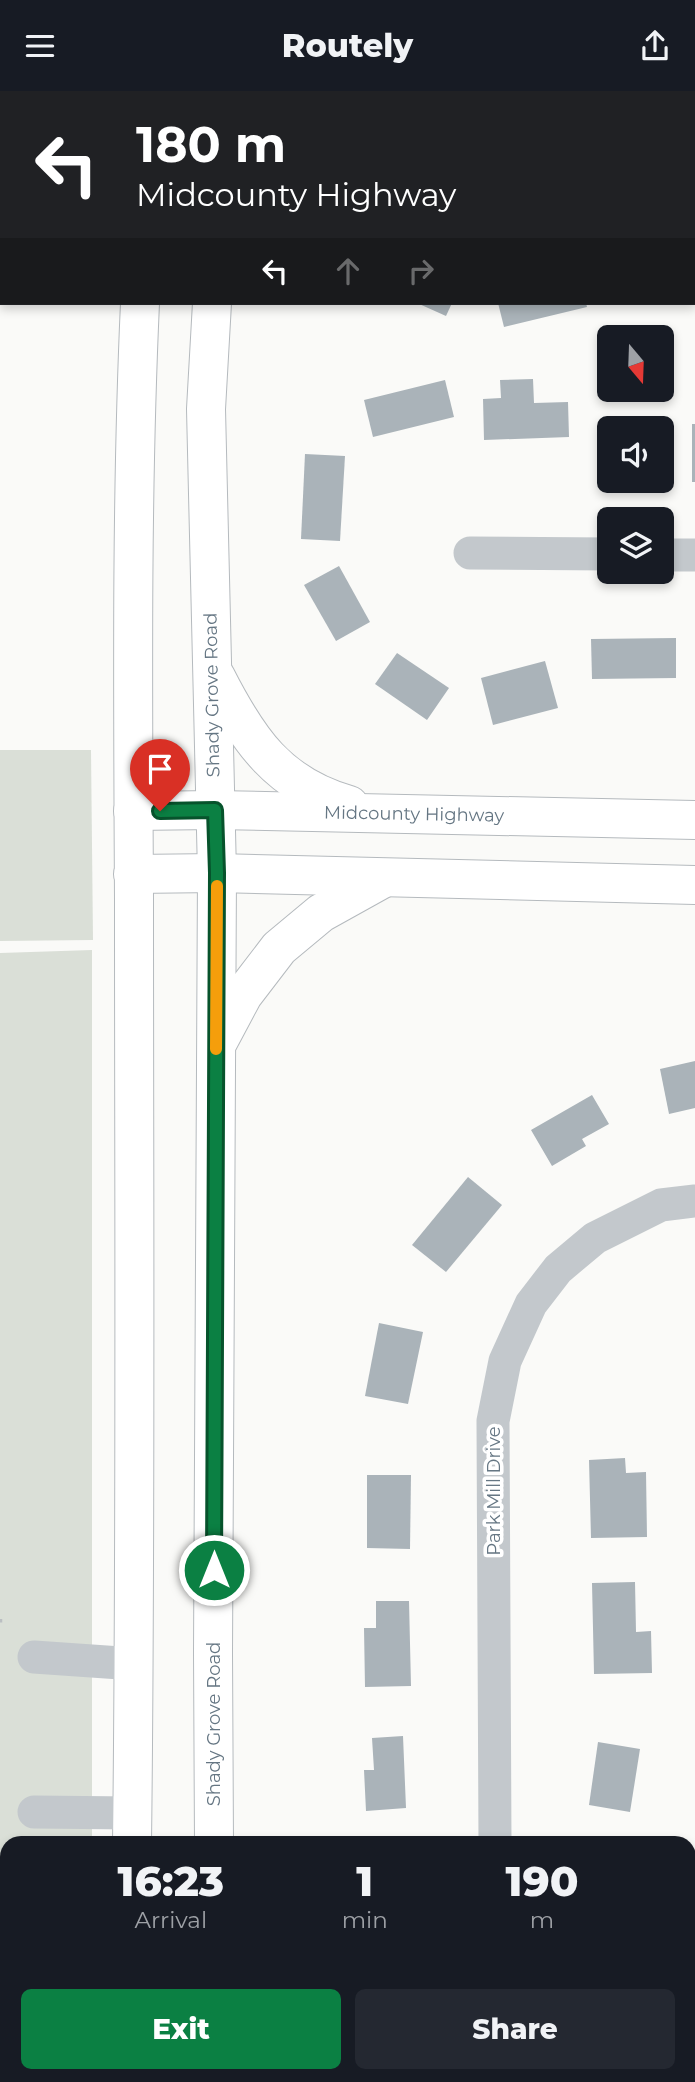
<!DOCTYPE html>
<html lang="en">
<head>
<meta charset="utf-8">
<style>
	:root { --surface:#171b24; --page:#242831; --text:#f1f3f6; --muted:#9ea1a6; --accent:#0b8043 }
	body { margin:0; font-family:Montserrat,sans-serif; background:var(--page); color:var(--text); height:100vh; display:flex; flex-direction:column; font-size:26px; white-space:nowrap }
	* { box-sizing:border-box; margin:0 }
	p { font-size:23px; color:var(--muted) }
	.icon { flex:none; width:38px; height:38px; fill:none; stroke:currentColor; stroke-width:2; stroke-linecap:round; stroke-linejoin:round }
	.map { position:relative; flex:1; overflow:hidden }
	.details { position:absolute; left:0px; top:1745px; width:696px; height:247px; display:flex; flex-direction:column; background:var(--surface); border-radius:21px 21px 0 0; box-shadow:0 4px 10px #0003 }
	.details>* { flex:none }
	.guide { position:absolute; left:0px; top:0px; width:696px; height:214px; box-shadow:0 4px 10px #0003; background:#202124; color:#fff; overflow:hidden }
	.needle { width:46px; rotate:161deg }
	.fabs { position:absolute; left:597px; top:234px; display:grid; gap:14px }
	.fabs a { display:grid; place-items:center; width:77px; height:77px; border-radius:10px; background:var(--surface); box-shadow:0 4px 10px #0003; font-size:35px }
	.pin { position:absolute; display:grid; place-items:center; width:60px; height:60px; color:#fff; margin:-72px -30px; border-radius:50% 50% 50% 0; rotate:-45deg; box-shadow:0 0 7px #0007 }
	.pin .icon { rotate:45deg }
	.me { position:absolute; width:77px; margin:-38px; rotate:0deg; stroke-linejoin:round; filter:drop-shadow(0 0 5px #0008) }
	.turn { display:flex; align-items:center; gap:24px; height:147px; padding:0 21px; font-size:32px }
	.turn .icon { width:91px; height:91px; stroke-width:2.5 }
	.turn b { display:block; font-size:49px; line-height:60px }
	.lanes { display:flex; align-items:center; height:66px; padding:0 21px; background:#0003; justify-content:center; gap:35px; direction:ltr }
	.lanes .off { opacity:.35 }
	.eta { display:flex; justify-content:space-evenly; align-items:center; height:119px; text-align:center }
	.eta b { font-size:42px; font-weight:800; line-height:49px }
	.primary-button { display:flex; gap:14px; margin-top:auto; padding:14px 21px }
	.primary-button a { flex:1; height:80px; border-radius:10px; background:var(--accent); color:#fff; font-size:28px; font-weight:800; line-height:80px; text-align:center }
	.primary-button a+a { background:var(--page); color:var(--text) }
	header { display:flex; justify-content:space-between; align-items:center; height:91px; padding:0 21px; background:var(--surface); font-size:32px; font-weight:800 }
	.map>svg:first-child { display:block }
	.green { fill:#dadfd7 }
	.building { fill:#aab3b9 }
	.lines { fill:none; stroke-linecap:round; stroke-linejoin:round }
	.major-casing { stroke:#b5babe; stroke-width:40 }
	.path { stroke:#bbbfc2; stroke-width:4.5; stroke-dasharray:3.5 3.5; stroke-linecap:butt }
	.minor { stroke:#c3c8cc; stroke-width:33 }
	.major { stroke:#fff; stroke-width:38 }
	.route-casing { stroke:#07532c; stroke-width:18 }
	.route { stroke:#0b8043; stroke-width:12 }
	.slow { stroke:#f59e0b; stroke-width:12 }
	.labels { text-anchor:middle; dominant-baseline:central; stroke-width:7; stroke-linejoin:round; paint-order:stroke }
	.street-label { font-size:18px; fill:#657683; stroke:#fff }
</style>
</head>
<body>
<header><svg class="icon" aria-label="menu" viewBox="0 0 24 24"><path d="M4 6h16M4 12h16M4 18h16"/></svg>Routely<svg class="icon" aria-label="share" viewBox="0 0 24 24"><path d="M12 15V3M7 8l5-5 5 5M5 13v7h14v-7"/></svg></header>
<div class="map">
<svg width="695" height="1991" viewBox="0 0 695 1991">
	<rect width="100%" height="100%" fill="#fafaf8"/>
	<g class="green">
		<polygon points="0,659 91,659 93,849 0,850"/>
		<polygon points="92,859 92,1752 7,1752 7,1984 91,1985 91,1991 0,1991 0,862"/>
	</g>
	<g class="building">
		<polygon points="417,212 452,212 446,225"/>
		<polygon points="498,212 586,212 587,216 504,236"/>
		<polygon points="533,288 534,312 568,311 569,346 484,349 483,308 501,307 500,289"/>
		<polygon points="445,289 454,326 373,346 364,309"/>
		<rect x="692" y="333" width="3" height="58"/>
		<polygon points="606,349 609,349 609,387 605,387"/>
		<polygon points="662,350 673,351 672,388 662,388"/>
		<polygon points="305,363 345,365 340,450 301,448"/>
		<polygon points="339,475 370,531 336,550 304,494"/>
		<polygon points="676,547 676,587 592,588 591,548"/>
		<polygon points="397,562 449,597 427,629 375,593"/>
		<polygon points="545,570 558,617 493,634 481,587"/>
		<polygon points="695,970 695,1017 669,1023 660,978"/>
		<polygon points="592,1004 609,1033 582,1048 586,1055 552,1075 531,1039"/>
		<polygon points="468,1086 502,1114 446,1181 412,1154"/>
		<polygon points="379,1232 423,1241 408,1313 365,1305"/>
		<polygon points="625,1367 626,1382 646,1381 647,1446 591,1447 589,1369"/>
		<polygon points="367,1384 411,1384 410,1458 367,1457"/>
		<polygon points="635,1491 636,1541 651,1540 652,1582 594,1583 592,1492"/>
		<polygon points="376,1510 409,1510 411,1595 365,1596 364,1537 376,1537"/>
		<polygon points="403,1645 406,1717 366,1720 364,1679 374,1679 372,1647"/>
		<polygon points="598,1651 640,1658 630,1721 589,1714"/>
	</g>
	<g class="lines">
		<g class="major-casing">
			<g id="major">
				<polyline points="151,2 151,0"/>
				<polyline points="228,2 229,0"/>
				<polyline points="212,212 206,318 217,782 213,1562 214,1752"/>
				<path d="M216 586C248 649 278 694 349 714"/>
				<polyline points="133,720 215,719 695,729"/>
				<polyline points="133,783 217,782 695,794"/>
				<polyline points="219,949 243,904 279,857 321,822 384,787"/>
				<path d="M132 1752C136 1437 134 1122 134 808 133 609 131 410 140 212"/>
				<polyline points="216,1984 216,1991"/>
				<polyline points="129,1991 129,1984"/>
			</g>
		</g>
		<polyline class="path" points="0,1528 0,1532"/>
		<g class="minor">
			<polyline points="499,2 499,0"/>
			<polyline points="470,462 609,463"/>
			<polyline points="662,464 695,464"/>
			<polyline points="34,1566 135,1573"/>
			<polyline points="34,1721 133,1722"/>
			<polyline points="495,1752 493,1330 505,1270 531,1213 558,1178 595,1147 661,1114 695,1110"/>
			<polyline points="496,1984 496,1991"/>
		</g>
		<use href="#major" class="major"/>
	</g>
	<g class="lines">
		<g class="route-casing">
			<polyline id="route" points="160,720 215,719 217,782 214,1479"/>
		</g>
		<use href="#route" class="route"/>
		<polyline class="slow" points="216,958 217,795"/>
	</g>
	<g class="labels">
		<g class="street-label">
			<text transform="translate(212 604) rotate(-91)">Shady Grove Road</text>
			<text transform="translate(414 723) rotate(1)">Midcounty Highway</text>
			<text transform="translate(494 1400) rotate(-90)">Park Mill Drive</text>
			<text transform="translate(214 1633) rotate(-90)">Shady Grove Road</text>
		</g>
	</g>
</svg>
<div class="fabs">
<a><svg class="needle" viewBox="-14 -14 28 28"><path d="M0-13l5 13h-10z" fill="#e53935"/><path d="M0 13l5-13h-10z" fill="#9ea1a6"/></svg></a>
<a><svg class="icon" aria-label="sound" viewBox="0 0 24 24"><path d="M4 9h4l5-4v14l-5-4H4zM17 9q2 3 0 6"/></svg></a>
<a><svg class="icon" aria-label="layers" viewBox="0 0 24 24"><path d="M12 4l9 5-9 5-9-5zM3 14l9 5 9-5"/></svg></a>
</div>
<div class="pin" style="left:160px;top:720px;background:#d93025"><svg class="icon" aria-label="arrive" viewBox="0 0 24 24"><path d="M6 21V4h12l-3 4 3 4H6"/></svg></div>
<svg class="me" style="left:214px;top:1479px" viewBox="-20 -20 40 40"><circle r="17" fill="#0b8043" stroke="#fff" stroke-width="3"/><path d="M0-11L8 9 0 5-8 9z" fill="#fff"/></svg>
<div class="guide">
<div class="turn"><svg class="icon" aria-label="left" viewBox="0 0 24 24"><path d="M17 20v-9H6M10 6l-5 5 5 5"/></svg><div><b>180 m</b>Midcounty Highway</div></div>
<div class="lanes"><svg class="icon" aria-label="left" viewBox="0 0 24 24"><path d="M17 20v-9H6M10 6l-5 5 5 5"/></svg><svg class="icon off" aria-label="ahead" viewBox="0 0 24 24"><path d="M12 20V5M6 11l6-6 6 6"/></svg><svg class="icon off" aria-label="right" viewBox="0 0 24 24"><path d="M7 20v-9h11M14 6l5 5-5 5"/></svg></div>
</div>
<section class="details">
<div class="eta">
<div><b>16:23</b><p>Arrival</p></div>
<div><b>1</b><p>min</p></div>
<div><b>190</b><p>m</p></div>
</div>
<div class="primary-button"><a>Exit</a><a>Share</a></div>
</section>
</div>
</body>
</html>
